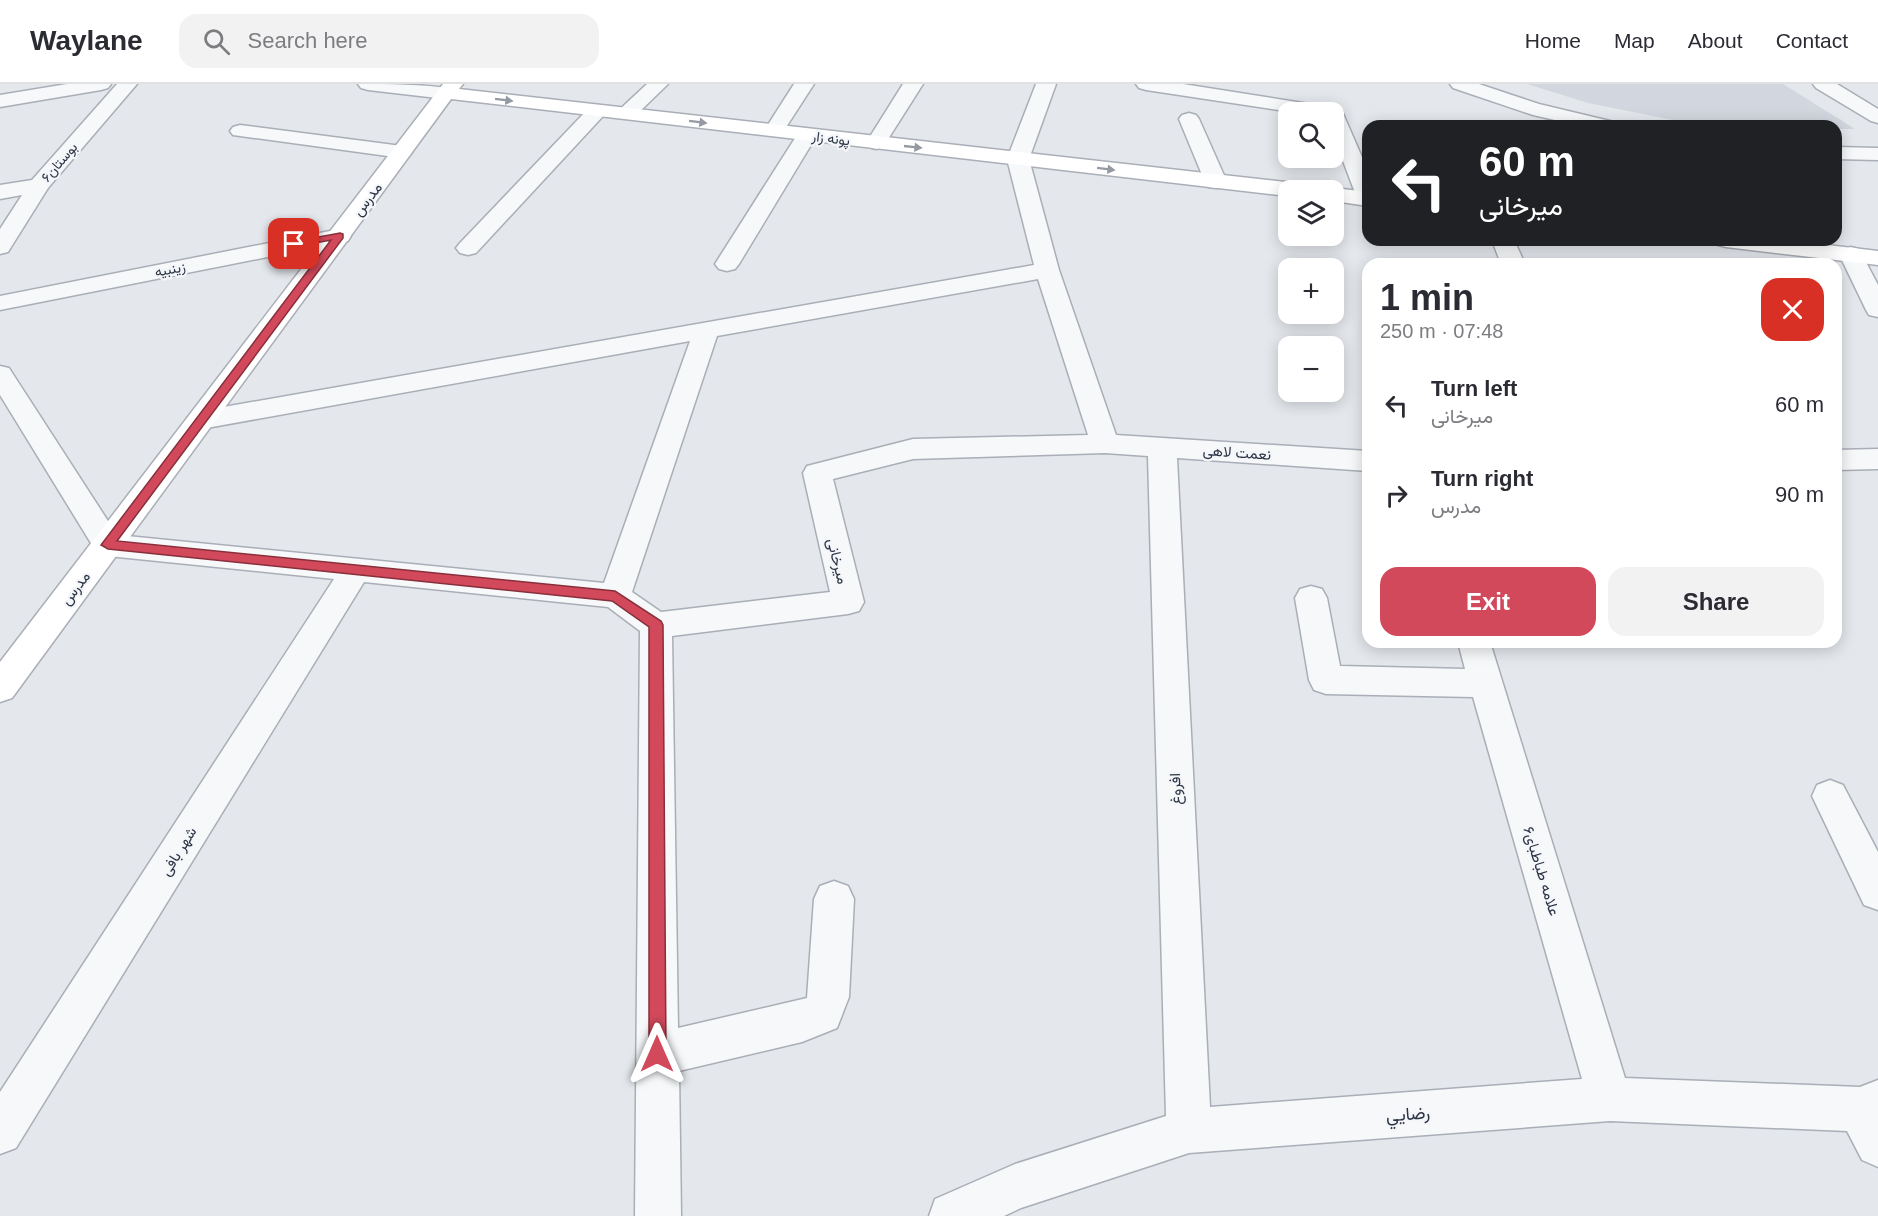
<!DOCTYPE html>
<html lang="en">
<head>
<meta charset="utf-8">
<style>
	:root { --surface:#fff; --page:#f2f2f3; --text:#2b2b33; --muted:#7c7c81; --line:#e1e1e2; --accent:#d1495b }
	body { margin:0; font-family:Arial,Vazirmatn,sans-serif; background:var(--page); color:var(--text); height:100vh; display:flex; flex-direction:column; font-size:22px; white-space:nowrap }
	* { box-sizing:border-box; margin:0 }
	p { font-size:20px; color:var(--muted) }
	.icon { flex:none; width:33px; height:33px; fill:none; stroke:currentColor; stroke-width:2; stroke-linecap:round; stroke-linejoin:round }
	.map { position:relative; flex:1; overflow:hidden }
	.details { position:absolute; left:1362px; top:174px; width:480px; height:390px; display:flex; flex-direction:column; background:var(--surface); border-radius:18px; box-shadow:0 3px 15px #0003 }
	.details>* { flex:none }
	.guide { position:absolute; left:1362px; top:36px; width:480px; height:126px; border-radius:18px; box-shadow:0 3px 15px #0003; background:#202124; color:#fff; overflow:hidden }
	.buttons { position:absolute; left:1278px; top:18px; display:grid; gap:12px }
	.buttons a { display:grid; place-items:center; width:66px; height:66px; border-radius:12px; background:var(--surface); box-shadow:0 3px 15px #0003; font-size:30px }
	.pin { position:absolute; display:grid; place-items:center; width:51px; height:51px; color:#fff; margin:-26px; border-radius:12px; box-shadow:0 3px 9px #0006 }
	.me { position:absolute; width:66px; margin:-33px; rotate:0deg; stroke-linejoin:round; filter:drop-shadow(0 0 4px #0008) }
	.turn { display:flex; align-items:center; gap:21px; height:126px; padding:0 18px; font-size:27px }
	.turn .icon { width:78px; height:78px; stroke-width:2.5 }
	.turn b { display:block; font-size:42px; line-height:51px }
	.round { display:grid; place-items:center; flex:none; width:63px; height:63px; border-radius:18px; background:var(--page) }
	.summary { display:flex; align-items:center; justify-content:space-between; height:102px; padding:0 18px }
	h1 { font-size:36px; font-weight:700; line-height:45px }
	.primary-button { display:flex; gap:12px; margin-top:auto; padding:12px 18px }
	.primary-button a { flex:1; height:69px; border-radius:18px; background:var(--accent); color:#fff; font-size:24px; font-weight:700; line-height:69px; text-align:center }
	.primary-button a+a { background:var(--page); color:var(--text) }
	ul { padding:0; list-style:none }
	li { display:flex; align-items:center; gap:18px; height:90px; padding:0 18px }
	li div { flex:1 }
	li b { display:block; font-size:22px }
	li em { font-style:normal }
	header { display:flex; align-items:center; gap:36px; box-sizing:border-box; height:84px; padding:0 30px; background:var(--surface); border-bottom:2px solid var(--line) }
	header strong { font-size:28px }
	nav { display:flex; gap:33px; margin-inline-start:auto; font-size:21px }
	.search { width:420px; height:54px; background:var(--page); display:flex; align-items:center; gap:15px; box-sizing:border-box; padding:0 21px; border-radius:18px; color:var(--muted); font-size:22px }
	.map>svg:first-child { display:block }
	.built { fill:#d2d6de }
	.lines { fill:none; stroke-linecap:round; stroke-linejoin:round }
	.street-casing { stroke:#a9aeb7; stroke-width:3 }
	.secondary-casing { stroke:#a9aeb7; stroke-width:3 }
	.street { fill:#f7f8fa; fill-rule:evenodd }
	.secondary { fill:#fff; fill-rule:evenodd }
	.oneway { fill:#959aa2 }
	.route { fill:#d1495b; stroke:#882f3b; stroke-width:1.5 }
	.labels { text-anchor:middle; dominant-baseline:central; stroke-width:4.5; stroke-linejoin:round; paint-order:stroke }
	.far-street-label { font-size:14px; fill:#2b3445; stroke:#f4f6f9 }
	.street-label { font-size:15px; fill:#2b3445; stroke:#f4f6f9 }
	.near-street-label { font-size:18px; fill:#2b3445; stroke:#f4f6f9 }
</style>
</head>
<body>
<header>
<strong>Waylane</strong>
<div class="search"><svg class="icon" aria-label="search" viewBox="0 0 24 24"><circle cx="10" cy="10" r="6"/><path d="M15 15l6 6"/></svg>Search here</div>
<nav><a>Home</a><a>Map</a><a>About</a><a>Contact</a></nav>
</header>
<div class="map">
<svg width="1878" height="1132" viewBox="0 0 1878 1132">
	<rect width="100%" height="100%" fill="#e4e7ec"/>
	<polygon class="built" points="1527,0 1783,0 1855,45 1836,45 1836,42 1703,42 1588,19"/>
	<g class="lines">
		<g class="street-casing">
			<g id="street">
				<polygon points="67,0 111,0 108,4 101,6 0,23 0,11"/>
				<polygon points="117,0 137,0 48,104 8,168 0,170 0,145 22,111 0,115 0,101 32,96"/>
				<path d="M358 0C390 0 422 0 453 5L456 9 453 13 446 15 368 6 361 4Z"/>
				<polygon points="647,0 668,0 633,34 619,34 616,30 619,26"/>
				<polygon points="794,0 814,0 781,51 767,51 764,47"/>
				<polygon points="903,0 923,0 883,63 876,65 869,63 866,59"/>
				<path d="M1036 0H1056L1029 75 1059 186 1116 351 1368 367V387L1177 374 1210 1023 1582 995 1473 613 1326 610 1314 606 1309 596 1295 514 1300 505 1311 502 1322 505 1327 514 1340 582 1465 585 1458 558H1490L1625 994 1860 1003 1878 996V1083L1862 1076 1847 1047 1610 1037 1189 1069 1021 1124 1004 1132H929L935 1115 1015 1080 1166 1032 1148 372 1105 369 913 375 833 395 864 518 859 527 848 530 672 552 678 944 807 914 814 815 820 802 834 797 848 802 854 815 849 913 837 944 802 958 679 987 681 1132H635L640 547 608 523 364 498 16 1064 0 1070V1008L334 495 108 472 97 469 0 311V282L9 284 117 451 604 499 690 257 201 345 191 342 187 336 191 330 201 327 1034 181 1007 75ZM1038 195 1088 351 913 355 807 382 803 389 830 508 661 528 632 508 717 252Z"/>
				<polygon points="1136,0 1183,0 1341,25 1368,87 1368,121 1360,119 1357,114 1334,53 1334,28 1292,28 1146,6 1139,4"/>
				<polygon points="1450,0 1479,0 1539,20 1614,38 1617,42 1581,42 1533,31 1453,4"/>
				<polygon points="1813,0 1837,0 1878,25 1878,39 1871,37 1816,4"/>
				<polygon points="597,21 604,23 607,27 604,31 476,169 468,171 460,169 456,164 460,159 590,23"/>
				<polygon points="1189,29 1196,31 1199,35 1227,98 1224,103 1216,104 1208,103 1205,98 1179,35 1182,31"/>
				<polygon points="240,41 402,62 409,64 412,68 409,72 402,74 233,51 230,47 233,43"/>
				<polygon points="807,45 814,47 817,51 739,180 735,185 727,187 719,185 715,180 797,51 800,47"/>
				<polygon points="1836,63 1878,64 1878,76 1836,75"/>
				<polygon points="340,145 348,147 351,152 348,157 0,226 0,212"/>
				<polygon points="1492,156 1514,156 1525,180 1501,180"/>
				<polygon points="1851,163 1859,165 1878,201 1878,233 1869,231 1866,226 1839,170 1843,165"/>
				<polygon points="1878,365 1878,385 1836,386 1836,366"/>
				<polygon points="1830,696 1843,701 1878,768 1878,826 1864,821 1812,712 1817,701"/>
			</g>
		</g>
		<g class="secondary-casing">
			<g id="secondary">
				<polygon points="443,0 463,0 459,5 1294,99 1302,101 1305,106 1288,106 1288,112 451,15 12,614 0,618 0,578"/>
				<polygon points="1334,104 1368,108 1368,122 1334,117 1334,106 1326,106"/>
				<polygon points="1715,156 1785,156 1878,167 1878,181 1726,163 1718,161"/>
			</g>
		</g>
		<use href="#street" class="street"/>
		<use href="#secondary" class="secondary"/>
	</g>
	<defs><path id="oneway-solid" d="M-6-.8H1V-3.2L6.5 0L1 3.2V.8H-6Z" transform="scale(1.5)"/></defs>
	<g class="oneway">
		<use href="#oneway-solid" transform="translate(504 16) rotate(7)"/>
		<use href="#oneway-solid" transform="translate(698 38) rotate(7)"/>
		<use href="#oneway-solid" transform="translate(913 63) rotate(6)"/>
		<use href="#oneway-solid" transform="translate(1106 85) rotate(7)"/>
	</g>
	<polygon class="route" points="340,149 343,150 343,154 117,457 615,507 661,537 663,541 666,970 664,976 657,979 651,976 649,970 649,543 612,517 108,465 101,461 331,156 294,163 291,163 291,158"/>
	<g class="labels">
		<g class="far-street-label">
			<text transform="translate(831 54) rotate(7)">پونه زار</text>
			<text transform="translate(59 78) rotate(-49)">بوستان۶</text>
			<text transform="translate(170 185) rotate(-11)">زینبیه</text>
		</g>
		<g class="street-label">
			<text transform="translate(367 115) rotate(-53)">مدرس</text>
			<text transform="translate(1237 368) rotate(4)">نعمت لاهی</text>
			<text transform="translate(838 477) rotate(76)">میرخانی</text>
			<text transform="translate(75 504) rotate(-53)">مدرس</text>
			<text transform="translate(1175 705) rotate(-92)">افروغ</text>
			<text transform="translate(178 767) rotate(-58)">شهر بافی</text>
			<text transform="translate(1542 787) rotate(73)">علامه طباطبای۶</text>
		</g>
		<g class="near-street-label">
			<text transform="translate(1408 1030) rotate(-4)">رضایي</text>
		</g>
	</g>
</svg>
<div class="buttons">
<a><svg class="icon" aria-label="search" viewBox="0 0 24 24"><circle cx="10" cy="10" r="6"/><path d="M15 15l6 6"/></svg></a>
<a><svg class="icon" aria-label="layers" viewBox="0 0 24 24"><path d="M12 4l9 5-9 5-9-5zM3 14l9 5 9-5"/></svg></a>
<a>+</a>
<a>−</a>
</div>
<div class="pin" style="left:294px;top:160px;background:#d93025"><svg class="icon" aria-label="arrive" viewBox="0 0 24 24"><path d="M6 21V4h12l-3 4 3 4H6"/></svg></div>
<svg class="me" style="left:657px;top:970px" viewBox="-20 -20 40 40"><path d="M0-17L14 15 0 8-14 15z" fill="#d1495b" stroke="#fff" stroke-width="4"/></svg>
<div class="guide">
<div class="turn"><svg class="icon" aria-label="left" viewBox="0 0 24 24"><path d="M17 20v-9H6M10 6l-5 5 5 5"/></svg><div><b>60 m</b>میرخانی</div></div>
</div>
<section class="details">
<div class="summary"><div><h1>1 min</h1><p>250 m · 07:48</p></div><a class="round" style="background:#d93025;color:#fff"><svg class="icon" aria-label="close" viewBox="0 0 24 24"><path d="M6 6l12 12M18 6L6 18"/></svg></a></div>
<ul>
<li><svg class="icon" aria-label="left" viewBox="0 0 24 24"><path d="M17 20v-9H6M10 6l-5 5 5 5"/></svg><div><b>Turn left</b><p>میرخانی</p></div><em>60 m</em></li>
<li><svg class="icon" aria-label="right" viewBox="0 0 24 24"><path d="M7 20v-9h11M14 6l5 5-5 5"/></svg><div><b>Turn right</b><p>مدرس</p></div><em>90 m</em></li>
</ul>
<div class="primary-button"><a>Exit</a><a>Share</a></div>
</section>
</div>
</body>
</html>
